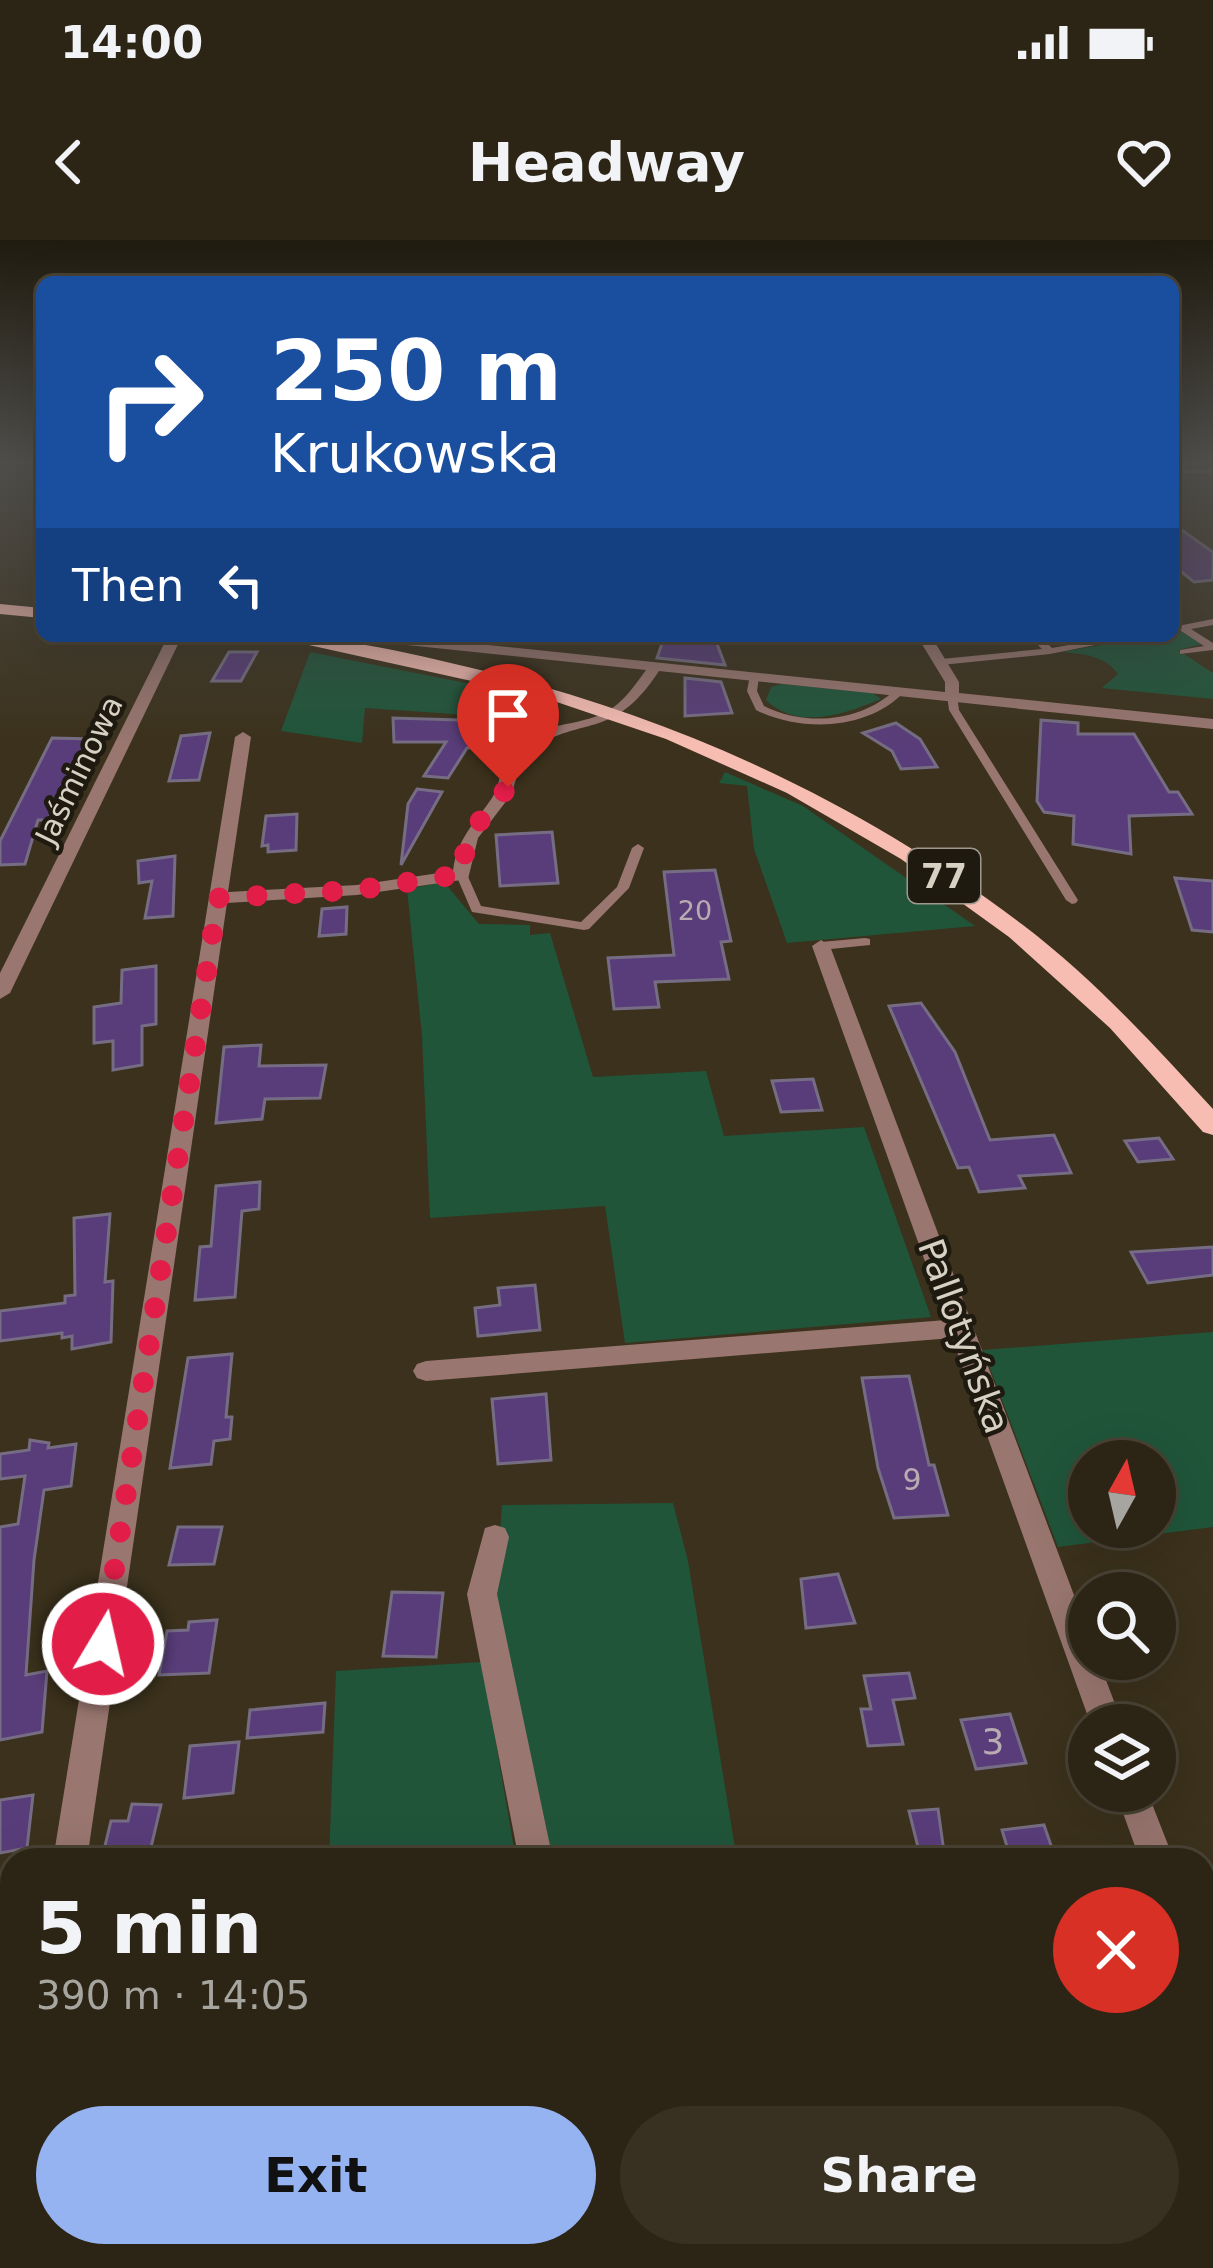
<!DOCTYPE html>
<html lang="en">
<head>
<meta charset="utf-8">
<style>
	:root { --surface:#2c2515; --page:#383122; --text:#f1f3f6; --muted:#a6a5a0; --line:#484234; --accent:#95b2f1 }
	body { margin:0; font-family:"DejaVu Sans",sans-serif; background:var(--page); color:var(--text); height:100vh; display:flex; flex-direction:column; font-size:45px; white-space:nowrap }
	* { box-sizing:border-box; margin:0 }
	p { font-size:39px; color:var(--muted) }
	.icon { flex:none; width:66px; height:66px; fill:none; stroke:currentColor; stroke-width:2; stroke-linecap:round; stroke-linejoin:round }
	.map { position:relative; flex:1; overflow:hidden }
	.sheet { position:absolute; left:0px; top:1608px; width:1215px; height:420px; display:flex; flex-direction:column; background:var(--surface); border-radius:36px 36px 0 0; box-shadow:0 12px 48px #0002,0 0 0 3px var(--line) }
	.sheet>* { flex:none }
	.guide { position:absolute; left:36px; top:36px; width:1143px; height:366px; border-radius:18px; box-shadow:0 12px 48px #0002,0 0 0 3px var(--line); background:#1a4fa0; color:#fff; overflow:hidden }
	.needle { width:78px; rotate:8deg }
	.buttons { position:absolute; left:1068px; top:1200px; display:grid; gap:24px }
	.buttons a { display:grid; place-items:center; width:108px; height:108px; border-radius:50%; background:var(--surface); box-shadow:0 12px 48px #0002,0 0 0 3px var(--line); font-size:60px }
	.pin { position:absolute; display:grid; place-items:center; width:102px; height:102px; color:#fff; margin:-123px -51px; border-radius:50% 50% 50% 0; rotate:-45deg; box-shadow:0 0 12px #0007 }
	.pin .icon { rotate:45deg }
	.me { position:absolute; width:132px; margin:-66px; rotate:9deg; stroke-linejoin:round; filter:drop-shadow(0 0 9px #0008) }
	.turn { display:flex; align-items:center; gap:42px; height:252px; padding:0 36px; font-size:54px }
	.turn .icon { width:156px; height:156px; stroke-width:2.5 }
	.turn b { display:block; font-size:84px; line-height:102px }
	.then { display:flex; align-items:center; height:114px; padding:0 36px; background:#0003; gap:24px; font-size:45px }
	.round { display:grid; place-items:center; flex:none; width:126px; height:126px; border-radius:63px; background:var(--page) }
	.summary { display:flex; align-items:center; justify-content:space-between; height:204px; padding:0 36px }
	h1 { font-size:72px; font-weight:600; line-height:90px }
	.cta { display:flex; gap:24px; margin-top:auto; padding:24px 36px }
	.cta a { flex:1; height:138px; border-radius:72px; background:var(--accent); color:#111; font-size:48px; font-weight:600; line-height:138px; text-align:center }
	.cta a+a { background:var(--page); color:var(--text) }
	.status { display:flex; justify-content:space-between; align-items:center; height:84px; padding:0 60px; background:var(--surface); direction:ltr }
	.status svg { height:33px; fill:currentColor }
	header { display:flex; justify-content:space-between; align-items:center; height:156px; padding:0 36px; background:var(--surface); font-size:54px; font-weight:600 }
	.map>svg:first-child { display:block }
	.green { fill:#20553a; fill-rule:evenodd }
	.building { fill:#593d7a; stroke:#766d84; stroke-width:3 }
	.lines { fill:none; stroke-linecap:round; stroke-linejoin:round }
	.lane { fill:#997670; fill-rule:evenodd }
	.street { fill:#997670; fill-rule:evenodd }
	.primary { fill:#f7bdb3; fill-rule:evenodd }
	.route { stroke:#e11d48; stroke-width:21; stroke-dasharray:0 37.8 }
	.labels { text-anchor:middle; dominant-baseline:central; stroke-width:9; stroke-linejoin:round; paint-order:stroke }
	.far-number-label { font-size:27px; fill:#b8acb2 }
	.far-street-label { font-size:30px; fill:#d7d1c4; stroke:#1e1a10 }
	.number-label { font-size:30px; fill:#b8acb2 }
	.shield { fill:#1e1a10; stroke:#a09a8e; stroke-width:3 }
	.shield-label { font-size:33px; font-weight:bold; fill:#d7d1c4 }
	.street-label { font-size:36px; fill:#d7d1c4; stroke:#1e1a10 }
	.near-number-label { font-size:36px; fill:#b8acb2 }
</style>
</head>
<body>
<div class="status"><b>14:00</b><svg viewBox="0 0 49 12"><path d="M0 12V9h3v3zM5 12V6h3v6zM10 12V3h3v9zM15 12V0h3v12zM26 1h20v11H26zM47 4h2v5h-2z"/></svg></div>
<header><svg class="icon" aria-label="back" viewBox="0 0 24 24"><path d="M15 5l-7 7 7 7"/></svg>Headway<svg class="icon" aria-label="heart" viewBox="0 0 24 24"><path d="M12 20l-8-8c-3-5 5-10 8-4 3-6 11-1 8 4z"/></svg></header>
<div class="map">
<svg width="1213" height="2028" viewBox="0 0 1213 2028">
	<rect width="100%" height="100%" fill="#3b311c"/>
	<g class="green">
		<path d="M1180 391 1202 404 1178 410 1213 433V459L1102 448 1118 434C1106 416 1083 414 1062 412Z"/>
		<polygon points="310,412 521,454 497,477 365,468 362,503 281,491"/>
		<path d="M782 444 873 453 881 459C845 474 798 491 766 460L771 447Z"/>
		<polygon points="725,532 803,566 975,686 787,703 754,609 747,546 719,543"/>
		<polygon points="444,642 479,684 530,685 530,695 550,693 593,837 706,831 724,896 864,887 931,1077 625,1103 605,966 430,978 422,796 407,649"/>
		<path d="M1213 1092V1287L1058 1307 983 1110ZM1089 1221H1155V1287H1089Z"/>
		<polygon points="673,1263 688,1321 737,1620 552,1620 495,1358 502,1265"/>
		<polygon points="482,1422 516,1620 329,1620 336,1431"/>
		<polygon points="579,2016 801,2016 807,2028 579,2028"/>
	</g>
	<g class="building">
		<polygon points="1173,284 1213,312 1213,340 1194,342 1173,325"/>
		<polygon points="705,396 714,396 725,425 657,418 664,398"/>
		<polygon points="229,412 257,412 241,441 212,441"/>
		<polygon points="685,438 721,442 732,473 685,476"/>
		<polygon points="481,449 498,460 479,490 481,507 467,508 448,538 424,536 446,502 394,502 393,478 460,480"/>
		<polygon points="1041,480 1078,483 1078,494 1134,494 1169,552 1178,552 1192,574 1129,576 1131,614 1073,604 1074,576 1044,572 1037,561"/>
		<polygon points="896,483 920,499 937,527 901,529 892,511 863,493"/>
		<polygon points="210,493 199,540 169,541 181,496"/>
		<polygon points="52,498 93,499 47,580 38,580 25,624 0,625 0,601"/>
		<polygon points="417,549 442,552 401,625 408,564"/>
		<polygon points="297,574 296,610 268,612 268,605 262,606 266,576"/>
		<polygon points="552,592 558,643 500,646 496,595"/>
		<polygon points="175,616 173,676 145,678 152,641 139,643 138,621"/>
		<polygon points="715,630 731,701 721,702 729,739 655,742 659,767 614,769 608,718 674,715 664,632"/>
		<polygon points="1175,638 1213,641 1213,692 1192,690"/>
		<polygon points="347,667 346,694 319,696 322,669"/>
		<polygon points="156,726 156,784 142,786 142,825 113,830 113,801 94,803 94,767 121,763 122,730"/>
		<polygon points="921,763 955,812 990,900 1054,895 1071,933 1019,936 1025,948 979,952 969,927 958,928 889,766"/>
		<polygon points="261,805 259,826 326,825 320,858 265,859 262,879 216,883 224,807"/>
		<polygon points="813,839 822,870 781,872 772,841"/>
		<polygon points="1159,898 1173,919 1138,922 1125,901"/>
		<polygon points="260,942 259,969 242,971 235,1057 195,1060 200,1007 211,1006 216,946"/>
		<polygon points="110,974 105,1042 113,1041 111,1102 72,1109 72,1096 62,1098 62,1093 0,1101 0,1071 65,1063 65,1056 75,1055 74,978"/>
		<polygon points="1213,1007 1213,1035 1148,1043 1131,1012"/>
		<polygon points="535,1045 540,1090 478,1096 475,1068 500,1065 498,1048"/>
		<polygon points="232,1114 226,1177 232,1177 230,1199 214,1201 211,1224 170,1228 188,1118"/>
		<polygon points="909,1136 929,1225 934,1225 948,1275 894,1278 878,1228 862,1138"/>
		<polygon points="546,1154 551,1220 498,1224 492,1159"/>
		<polygon points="30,1200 49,1203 48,1208 76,1204 71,1246 44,1250 34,1320 26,1435 47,1431 42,1492 0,1500 0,1287 18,1284 25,1236 0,1239 0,1214 29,1210"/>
		<polygon points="178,1287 222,1287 214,1324 169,1325"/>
		<polygon points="838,1334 855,1383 806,1388 801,1339"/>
		<polygon points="392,1352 443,1353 436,1417 383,1416"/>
		<polygon points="217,1380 209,1433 159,1435 167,1391 188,1390 189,1382"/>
		<polygon points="909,1433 915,1458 893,1460 903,1504 868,1506 861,1469 871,1469 864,1436"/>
		<polygon points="325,1463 323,1492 247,1498 250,1470"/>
		<polygon points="1010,1474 1026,1523 976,1529 961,1480"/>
		<polygon points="239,1502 233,1553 184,1558 190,1506"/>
		<polygon points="33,1555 27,1608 0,1613 0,1560"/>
		<polygon points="132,1564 161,1565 148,1620 118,1620 121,1609 104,1610 111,1581 128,1581"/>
		<polygon points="938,1569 944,1612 920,1615 909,1571"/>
		<polygon points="1044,1585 1056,1620 1011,1620 1002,1590"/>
	</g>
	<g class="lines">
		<g class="lane">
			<rect x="1173" y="229" width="40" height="4"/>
			<polygon points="1213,379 1213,385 1191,389 1213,403 1213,410 1180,414 1180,410 1204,406 1181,391 1173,393 1173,387"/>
			<polygon points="1029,396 1040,396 1052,408 1119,396 1140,396 1050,414 941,425 936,422 941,419 1042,409"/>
			<path d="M750 435 759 437 757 451 764 466C806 487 862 482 896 449L905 451C869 490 802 493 756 470L747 451Z"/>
			<polygon points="952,452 957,455 959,470 1078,660 1076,663 1072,664 1066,660 949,470 947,455"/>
			<polygon points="638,604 644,608 629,648 589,689 584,690 472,672 456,635 462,631 466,632 481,666 581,682 617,647 632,608"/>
			<polygon points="865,698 870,699 870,705 821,710 814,706 821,702"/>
		</g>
		<g class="street">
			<polygon points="168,396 182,396 10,753 0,759 0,733"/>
			<path d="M352 396H400L945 452V442L917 396H931L959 442V453L1213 479V489L659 431C611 504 582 472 524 514L511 555 478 598 468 639 357 655 227 663 87 1620H53L235 497 243 492 251 497 228 652 357 645 453 631C457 598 475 583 492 558 503 542 498 521 513 507 539 483 570 487 600 475 621 466 633 448 646 430L359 400Z"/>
			<polygon points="821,700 830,706 1089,1395 1089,1419 1098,1419 1123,1485 1091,1485 952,1098 426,1141 417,1138 413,1131 417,1124 426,1121 946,1080 812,706"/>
			<polygon points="495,1285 505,1288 509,1297 497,1354 553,1620 519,1620 467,1354 485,1288"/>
			<polygon points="1115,1551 1147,1551 1174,1620 1140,1620"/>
			<polygon points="1203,1726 1213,1730 1213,1789 1203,1785"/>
			<polygon points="12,1995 12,2016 32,2016 30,2028 0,2028 0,2000"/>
			<rect x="540" y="2016" width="40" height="12"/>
		</g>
		<g class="primary">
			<polygon points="0,364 42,368 42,378 0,374"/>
			<path d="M268 396C344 396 419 415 492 433 685 481 865 565 1023 685 1094 739 1153 804 1213 869V895L1203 892 1110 788 1009 697 901 619 787 553 666 499 539 456Z"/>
		</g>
	</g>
	<linearGradient id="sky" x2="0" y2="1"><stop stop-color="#201b0f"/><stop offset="0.44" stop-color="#4f4e4b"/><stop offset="1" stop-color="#4f4e4b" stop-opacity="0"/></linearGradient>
	<rect width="1213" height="503" fill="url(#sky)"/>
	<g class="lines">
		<polyline class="route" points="103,1404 218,658 357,650 462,634 467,597 508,547"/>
	</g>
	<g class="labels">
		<g class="far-number-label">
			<text x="695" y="670">20</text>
		</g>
		<g class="far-street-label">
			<text transform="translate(79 530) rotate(-64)">Jaśminowa</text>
		</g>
		<g class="number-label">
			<text x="912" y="1239">9</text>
		</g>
		<rect class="shield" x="908" y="609" width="72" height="54" rx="9"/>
		<g class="shield-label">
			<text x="944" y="636">77</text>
		</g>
		<g class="street-label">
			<text transform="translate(964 1096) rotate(70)">Pallotyńska</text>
		</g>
		<g class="near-number-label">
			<text x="993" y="1501">3</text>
		</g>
	</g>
</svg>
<div class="buttons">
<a><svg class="needle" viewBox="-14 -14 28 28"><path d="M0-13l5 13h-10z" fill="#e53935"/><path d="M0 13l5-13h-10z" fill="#a6a5a0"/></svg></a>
<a><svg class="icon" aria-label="search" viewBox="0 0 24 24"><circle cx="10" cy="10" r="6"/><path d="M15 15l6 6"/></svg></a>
<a><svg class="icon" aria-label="layers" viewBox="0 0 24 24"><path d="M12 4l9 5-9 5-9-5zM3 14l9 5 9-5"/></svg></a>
</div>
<div class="pin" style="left:508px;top:547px;background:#d93025"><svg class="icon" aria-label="arrive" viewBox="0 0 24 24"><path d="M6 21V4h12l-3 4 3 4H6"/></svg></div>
<svg class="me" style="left:103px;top:1404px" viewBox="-20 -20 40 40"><circle r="17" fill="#e11d48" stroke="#fff" stroke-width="3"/><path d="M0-11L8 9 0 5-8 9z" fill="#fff"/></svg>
<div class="guide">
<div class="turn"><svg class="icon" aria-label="right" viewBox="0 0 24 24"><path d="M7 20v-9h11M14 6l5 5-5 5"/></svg><div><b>250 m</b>Krukowska</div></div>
<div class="then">Then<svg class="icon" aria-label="left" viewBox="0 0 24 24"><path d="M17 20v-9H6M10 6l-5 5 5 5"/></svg></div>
</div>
<section class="sheet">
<div class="summary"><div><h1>5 min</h1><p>390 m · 14:05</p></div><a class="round" style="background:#d93025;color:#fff"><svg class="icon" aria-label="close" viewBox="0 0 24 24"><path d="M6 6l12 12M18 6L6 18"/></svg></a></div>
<div class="cta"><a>Exit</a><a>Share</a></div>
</section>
</div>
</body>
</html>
